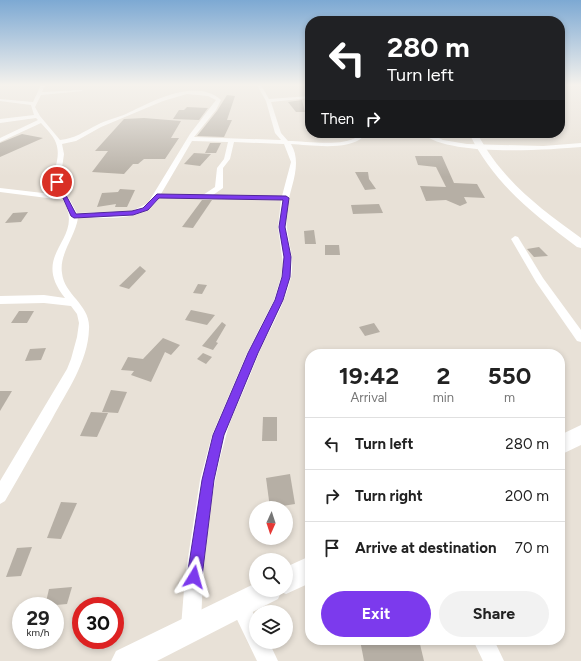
<!DOCTYPE html>
<html lang="en">
<head>
<meta charset="utf-8">
<style>
	:root { --surface:#fff; --page:#f2f2f2; --text:#222; --muted:#767676; --line:#e0e0e0; --accent:#7c3aed }
	body { margin:0; font-family:Figtree,sans-serif; background:var(--page); color:var(--text); height:100vh; display:flex; flex-direction:column; font-size:15px; white-space:nowrap }
	* { box-sizing:border-box; margin:0 }
	p { font-size:13px; color:var(--muted) }
	.icon { flex:none; width:22px; height:22px; fill:none; stroke:currentColor; stroke-width:2; stroke-linecap:round; stroke-linejoin:round }
	.map { position:relative; flex:1; overflow:hidden }
	.sheet { position:absolute; left:305px; top:349px; width:260px; height:296px; display:flex; flex-direction:column; background:var(--surface); border-radius:16px; box-shadow:0 2px 6px #0003 }
	.sheet>* { flex:none }
	.banner { position:absolute; left:305px; top:16px; width:260px; height:122px; border-radius:16px; box-shadow:0 2px 6px #0003; background:#202124; color:#fff; overflow:hidden }
	.needle { width:26px; rotate:183deg }
	.controls { position:absolute; left:249px; top:501px; display:grid; gap:8px }
	.controls a { display:grid; place-items:center; width:44px; height:44px; border-radius:50%; background:var(--surface); box-shadow:0 2px 6px #0003; font-size:20px }
	.speed { position:absolute; left:12px; top:597px; display:flex; gap:8px; font-size:20px; font-weight:700; text-align:center }
	.speed>* { display:grid; place-content:center; width:52px; height:52px; border-radius:50%; background:var(--surface); box-shadow:0 2px 6px #0003; line-height:1 }
	.speed small { font-size:10px; font-weight:400 }
	.speed .limit { border:6px solid #d22; background:#fff; color:#111 }
	.pin { position:absolute; display:grid; place-items:center; width:34px; height:34px; color:#fff; margin:-17px; border:2px solid #fff; border-radius:50%; box-shadow:0 1px 4px #0007 }
	.me { position:absolute; width:44px; margin:-22px; rotate:8deg; stroke-linejoin:round; filter:drop-shadow(0 0 3px #0008) }
	.turn { display:flex; align-items:center; gap:14px; height:84px; padding:0 16px; font-size:18px }
	.turn .icon { width:52px; height:52px; stroke-width:2.5 }
	.turn b { display:block; font-size:28px; line-height:34px }
	.then { display:flex; align-items:center; height:38px; padding:0 16px; background:#0003; gap:8px; font-size:15px }
	.eta { display:flex; justify-content:space-evenly; align-items:center; height:68px; text-align:center }
	.eta b { font-size:24px; font-weight:700; line-height:28px }
	.cta { display:flex; gap:8px; margin-top:auto; padding:8px 16px }
	.cta a { flex:1; height:46px; border-radius:24px; background:var(--accent); color:#fff; font-size:16px; font-weight:700; line-height:46px; text-align:center }
	.cta a+a { background:var(--page); color:var(--text) }
	ul { padding:0; list-style:none }
	li { display:flex; align-items:center; gap:12px; height:52px; padding:0 16px; border-top:1px solid var(--line) }
	li div { flex:1 }
	li b { display:block; font-size:15px }
	li em { font-style:normal }
	.map>svg:first-child { display:block }
	.building { fill:#b6afa5 }
	.lines { fill:none; stroke-linecap:round; stroke-linejoin:round }
	.street { fill:#fff; fill-rule:evenodd }
	.secondary { fill:#fff; fill-rule:evenodd }
	.route { fill:#7c3aed; stroke:#51269a }
</style>
</head>
<body>
<div class="map">
<svg width="581" height="661" viewBox="0 0 581 661">
	<rect width="100%" height="100%" fill="#e8e1d7"/>
	<g class="building">
		<polygon points="227,95 235,96 227,120 232,120 224,137 197,136 217,111"/>
		<polygon points="302,100 305,112 296,112 288,102"/>
		<polygon points="187,107 208,108 199,120 173,119 179,110 184,110"/>
		<polygon points="144,118 181,121 171,138 179,138 165,159 144,159 138,164 133,164 124,174 92,172 108,151 95,151 124,119"/>
		<polygon points="22,134 43,138 0,157 0,143"/>
		<polygon points="210,143 221,143 216,153 205,153"/>
		<polygon points="194,153 211,154 200,166 184,164"/>
		<polygon points="415,156 442,156 454,183 477,184 485,198 464,197 467,203 460,206 446,200 426,201 420,186 446,187 436,167 418,165"/>
		<polygon points="355,172 368,172 369,179 376,189 365,190"/>
		<polygon points="120,189 135,190 127,207 115,207 116,204 97,207 102,193 118,192"/>
		<polygon points="202,200 212,200 193,228 182,227"/>
		<polygon points="379,204 383,213 353,214 351,205"/>
		<polygon points="28,212 21,222 5,223 13,213"/>
		<polygon points="314,230 316,244 305,244 304,231"/>
		<polygon points="325,245 339,245 340,255 325,255"/>
		<polygon points="539,247 548,256 534,257 527,249"/>
		<polygon points="140,266 146,271 129,289 119,286"/>
		<polygon points="198,284 207,285 202,294 193,293"/>
		<polygon points="191,310 215,315 207,325 185,320"/>
		<polygon points="19,311 34,311 27,323 11,323"/>
		<polygon points="222,322 226,325 216,342 218,343 213,350 202,346"/>
		<polygon points="374,323 380,332 365,336 359,327"/>
		<polygon points="163,338 180,345 171,355 165,352 151,382 131,375 134,371 121,370 128,357 143,359"/>
		<polygon points="46,348 41,360 25,361 30,349"/>
		<polygon points="203,353 212,357 206,364 197,359"/>
		<polygon points="111,390 127,392 118,413 102,412"/>
		<polygon points="0,391 12,391 0,411"/>
		<polygon points="91,412 108,413 97,437 80,436"/>
		<polygon points="263,417 277,417 277,441 262,441"/>
		<polygon points="290,474 295,504 270,508 266,478"/>
		<polygon points="61,502 77,503 61,539 47,538"/>
		<polygon points="32,547 21,576 6,577 17,548"/>
		<polygon points="72,587 67,604 45,606 49,589"/>
		<polygon points="360,640 419,640 424,661 364,661"/>
	</g>
	<g class="lines">
		<g class="street">
			<path d="M41 85H45L42 92 81 90 83 91 41 95 35 107 40 116 60 140C74 139 85 131 97 125 106 120 116 118 126 114 152 102 195 77 221 100L216 110 194 137 281 140 275 133 266 101 257 85H261L269 99 310 96V98L271 102 281 133 288 141C306 141 342 147 357 137L355 133H361L363 137C348 151 310 145 291 144 303 164 290 187 287 208 283 231 296 254 291 277 286 300 274 322 263 344 255 362 248 381 240 399 235 411 229 423 226 436 208 497 203 564 201 627L198 634 191 637 184 634 181 627 185 577 192 532 200 480 212 435 247 353 274 300 281 277 283 264 278 227 281 200 159 198C145 223 103 217 78 218 75 237 59 254 62 273 64 295 91 305 89 329 88 362 67 391 52 419 36 446 21 474 5 501L0 504V481L67 369 71 359 77 337 79 323 77 314 71 306 44 303 0 304V296L44 295 65 298C28 252 87 240 63 200L0 192V188L60 195C46 173 63 163 56 143 53 135 46 129 41 123L0 142V138L38 120 36 118 0 123V119L34 115 31 105 0 101V99L33 102ZM187 94 208 96 216 100 190 134 148 203 132 211 77 213 60 182 64 154 62 144 76 141 101 127 163 101ZM192 141 228 142 224 159 217 168 215 187 203 195 161 194ZM234 142 284 144 291 162 282 196 213 195 223 188V168L230 159Z"/>
			<path d="M421 133H429L443 140 467 144 543 146 581 143V147C544 150 450 157 421 133Z"/>
			<polygon points="515,236 518,237 543,278 581,330 581,342 577,341 536,282 511,239"/>
			<polygon points="239,596 246,598 256,619 256,642 269,642 278,661 257,661 230,605 232,598"/>
			<polygon points="473,640 494,640 504,661 483,661"/>
		</g>
		<g class="secondary">
			<path d="M469 133H477C502 180 538 207 581 238V248L577 247C532 213 494 184 469 133Z"/>
			<polygon points="581,425 581,445 560,455 560,435"/>
			<polygon points="310,556 310,583 286,594 281,592 278,599 157,661 111,661 116,651 256,583 256,590 286,590 286,567"/>
		</g>
	</g>
	<linearGradient id="sky" x2="0" y2="1"><stop stop-color="#7da9d3"/><stop offset="0.48" stop-color="#f5f2ed"/><stop offset="1" stop-color="#f5f2ed" stop-opacity="0"/></linearGradient>
	<rect width="581" height="177" fill="url(#sky)"/>
	<polygon class="route" points="55,180 59,182 76,214 132,211 143,208 157,194 286,196 289,198 285,227 291,257 290,277 283,300 258,353 224,435 214,480 202,577 200,582 194,584 189,582 187,577 202,480 213,435 248,353 275,300 282,277 284,257 279,227 283,200 159,198 148,210 133,215 74,218 71,216"/>
</svg>
<div class="controls">
<a><svg class="needle" viewBox="-14 -14 28 28"><path d="M0-13l5 13h-10z" fill="#e53935"/><path d="M0 13l5-13h-10z" fill="#767676"/></svg></a>
<a><svg class="icon" aria-label="search" viewBox="0 0 24 24"><circle cx="10" cy="10" r="6"/><path d="M15 15l6 6"/></svg></a>
<a><svg class="icon" aria-label="layers" viewBox="0 0 24 24"><path d="M12 4l9 5-9 5-9-5zM3 14l9 5 9-5"/></svg></a>
</div>
<div class="speed"><div>29<small>km/h</small></div><div class="limit">30</div></div>
<div class="pin" style="left:57px;top:182px;background:#d93025"><svg class="icon" aria-label="arrive" viewBox="0 0 24 24"><path d="M6 21V4h12l-3 4 3 4H6"/></svg></div>
<svg class="me" style="left:194px;top:577px" viewBox="-20 -20 40 40"><path d="M0-17L14 15 0 8-14 15z" fill="#7c3aed" stroke="#fff" stroke-width="4"/></svg>
<div class="banner">
<div class="turn"><svg class="icon" aria-label="left" viewBox="0 0 24 24"><path d="M17 20v-9H6M10 6l-5 5 5 5"/></svg><div><b>280 m</b>Turn left</div></div>
<div class="then">Then<svg class="icon" aria-label="right" viewBox="0 0 24 24"><path d="M7 20v-9h11M14 6l5 5-5 5"/></svg></div>
</div>
<section class="sheet">
<div class="eta">
<div><b>19:42</b><p>Arrival</p></div>
<div><b>2</b><p>min</p></div>
<div><b>550</b><p>m</p></div>
</div>
<ul>
<li><svg class="icon" aria-label="left" viewBox="0 0 24 24"><path d="M17 20v-9H6M10 6l-5 5 5 5"/></svg><div><b>Turn left</b></div><em>280 m</em></li>
<li><svg class="icon" aria-label="right" viewBox="0 0 24 24"><path d="M7 20v-9h11M14 6l5 5-5 5"/></svg><div><b>Turn right</b></div><em>200 m</em></li>
<li><svg class="icon" aria-label="arrive" viewBox="0 0 24 24"><path d="M6 21V4h12l-3 4 3 4H6"/></svg><div><b>Arrive at destination</b></div><em>70 m</em></li>
</ul>
<div class="cta"><a>Exit</a><a>Share</a></div>
</section>
</div>
</body>
</html>
